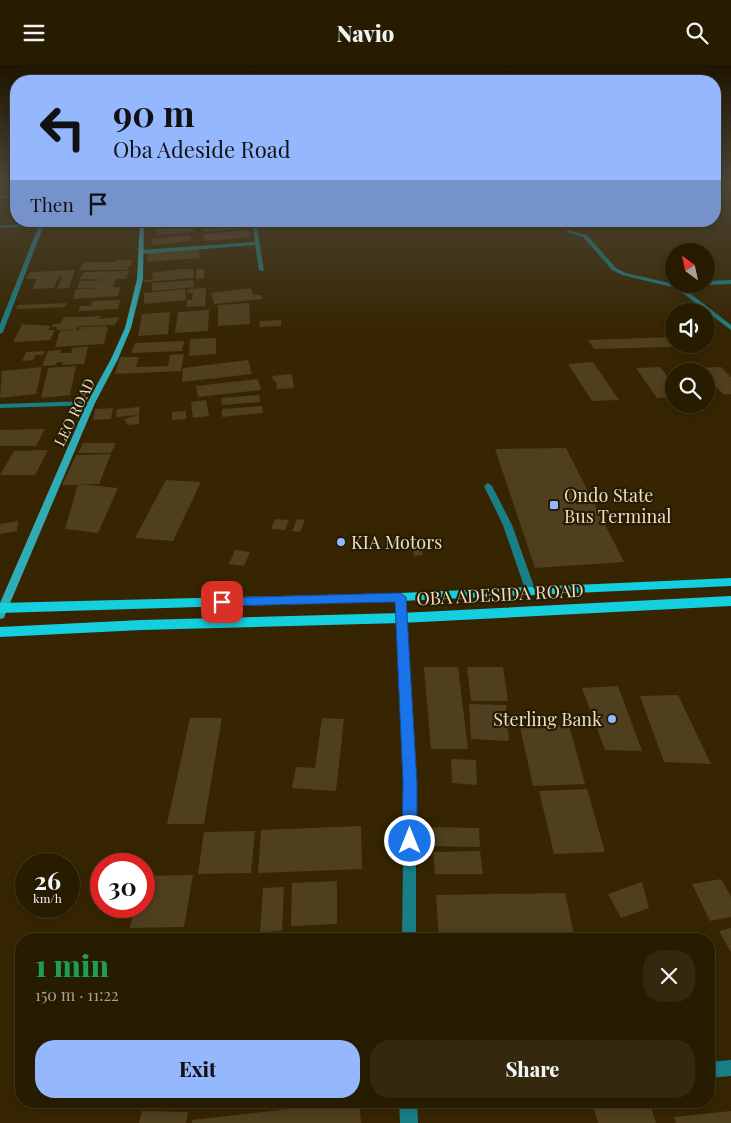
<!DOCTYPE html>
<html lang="en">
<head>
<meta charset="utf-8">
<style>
	:root { --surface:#281c00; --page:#34290f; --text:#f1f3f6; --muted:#a5a199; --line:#443a22; --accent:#94b7fd }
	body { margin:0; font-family:"Playfair Display",serif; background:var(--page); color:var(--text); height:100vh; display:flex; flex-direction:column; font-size:19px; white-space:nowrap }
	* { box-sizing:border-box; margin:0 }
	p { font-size:16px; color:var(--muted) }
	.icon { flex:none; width:28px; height:28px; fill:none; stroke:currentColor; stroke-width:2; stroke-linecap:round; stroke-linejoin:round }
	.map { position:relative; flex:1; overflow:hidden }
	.panel { position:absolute; left:15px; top:868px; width:700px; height:175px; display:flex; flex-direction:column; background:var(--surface); border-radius:20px; box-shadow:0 2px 8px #0003,0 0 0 1px var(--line) }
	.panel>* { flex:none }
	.hud { position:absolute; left:10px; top:10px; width:711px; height:152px; border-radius:20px; box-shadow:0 2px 8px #0003,0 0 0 1px var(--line); background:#94b7fd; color:#111; overflow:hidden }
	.needle { width:32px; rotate:327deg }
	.buttons { position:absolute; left:665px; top:178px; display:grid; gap:10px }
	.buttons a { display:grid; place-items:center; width:50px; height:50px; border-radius:50%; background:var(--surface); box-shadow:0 2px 8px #0003,0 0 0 1px var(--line); font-size:25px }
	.speed { position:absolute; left:15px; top:788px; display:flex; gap:10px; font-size:25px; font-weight:700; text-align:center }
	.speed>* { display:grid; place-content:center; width:65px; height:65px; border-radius:50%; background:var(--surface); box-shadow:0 2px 8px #0003,0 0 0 1px var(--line); line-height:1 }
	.speed small { font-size:12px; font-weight:400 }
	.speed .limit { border:8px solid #d22; background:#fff; color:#111 }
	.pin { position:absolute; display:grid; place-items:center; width:42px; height:42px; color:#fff; margin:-21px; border-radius:10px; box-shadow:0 2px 8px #0006 }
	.me { position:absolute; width:55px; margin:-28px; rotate:0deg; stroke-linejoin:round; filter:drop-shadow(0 0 4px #0008) }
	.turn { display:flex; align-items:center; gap:18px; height:105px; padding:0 20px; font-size:22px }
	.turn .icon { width:65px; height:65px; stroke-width:2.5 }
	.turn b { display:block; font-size:35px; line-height:42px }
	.then { display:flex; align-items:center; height:48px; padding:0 20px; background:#0003; gap:10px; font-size:19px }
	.round { display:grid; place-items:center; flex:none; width:52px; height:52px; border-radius:20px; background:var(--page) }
	.overview { display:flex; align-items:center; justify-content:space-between; height:85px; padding:0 20px }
	h1 { font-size:30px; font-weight:800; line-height:38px; color:#1e9e55 }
	.cta { display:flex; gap:10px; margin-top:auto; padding:10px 20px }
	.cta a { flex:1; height:58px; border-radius:20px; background:var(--accent); color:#111; font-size:20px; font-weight:800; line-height:58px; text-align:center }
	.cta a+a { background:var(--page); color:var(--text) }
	header { display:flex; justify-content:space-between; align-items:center; height:65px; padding:0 20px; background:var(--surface); font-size:22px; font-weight:800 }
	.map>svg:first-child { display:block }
	.building { fill:#4f3f1e }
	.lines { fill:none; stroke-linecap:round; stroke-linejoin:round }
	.lane { fill:#197f87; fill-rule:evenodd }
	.street { fill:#197f87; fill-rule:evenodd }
	.secondary { fill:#2facb6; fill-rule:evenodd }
	.primary { fill:#14d0de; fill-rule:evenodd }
	.route { fill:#1a73e8; stroke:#114b97 }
	.poi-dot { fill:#94b7fd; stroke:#271d06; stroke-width:2 }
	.labels { text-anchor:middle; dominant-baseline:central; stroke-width:4.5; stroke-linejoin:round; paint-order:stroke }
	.far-street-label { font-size:15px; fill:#f0debc; stroke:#271d06 }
	.poi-label { font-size:18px; fill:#f0debc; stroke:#271d06; text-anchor:start }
	.street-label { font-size:18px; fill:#f0debc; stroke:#271d06 }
</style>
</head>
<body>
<header><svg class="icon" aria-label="menu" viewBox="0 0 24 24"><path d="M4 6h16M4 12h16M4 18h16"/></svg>Navio<svg class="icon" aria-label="search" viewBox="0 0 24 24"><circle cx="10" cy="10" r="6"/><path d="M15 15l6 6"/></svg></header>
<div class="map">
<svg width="731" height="1058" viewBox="0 0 731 1058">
	<rect width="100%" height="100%" fill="#362500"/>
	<g class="building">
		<polygon points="150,156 186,156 186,158 149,160"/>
		<polygon points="241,157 244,163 205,167 203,160"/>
		<polygon points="192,161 194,167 157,170 155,164"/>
		<polygon points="249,165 251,172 205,176 204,169"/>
		<polygon points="190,170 192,176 152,180 151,174"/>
		<polygon points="199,183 200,193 147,197 148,187"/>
		<polygon points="116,195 133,195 127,205 79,205 85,197 114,197"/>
		<polygon points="180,204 193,204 194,213 145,217 145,215 153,214 152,208"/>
		<polygon points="196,204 204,204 204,213 196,214"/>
		<polygon points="75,205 69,223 57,224 62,211 59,211 54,223 32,224 37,214 26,214 30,207"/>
		<polygon points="123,206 130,206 125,214 116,214 113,222 120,222 118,231 73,234 76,224 105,223 77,223 80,216 109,215 79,214 85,207"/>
		<polygon points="193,215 194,222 152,226 152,218"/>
		<polygon points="206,223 205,241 186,242 187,235 192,235 193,228 187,228 188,224"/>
		<polygon points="251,223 253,230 261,230 263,234 214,239 211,228"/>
		<polygon points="185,224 186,235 144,239 144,228"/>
		<polygon points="120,235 118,244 78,246 80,241 91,241 92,236"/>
		<polygon points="67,238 65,242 16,244 18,240"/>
		<polygon points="249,238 250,259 218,261 218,240"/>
		<polygon points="209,245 208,266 175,268 178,247"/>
		<polygon points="170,247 168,269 138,271 142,249"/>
		<polygon points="101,251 99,254 119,252 115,260 79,261 75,265 56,265 58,262 52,262 53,259 60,259 64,252 79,252 78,254 80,252"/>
		<polygon points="281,255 281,261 259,262 260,256"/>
		<polygon points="22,259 51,261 48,265 55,265 50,275 13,277"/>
		<polygon points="107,261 106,263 108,263 104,279 55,282 60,266 89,264 79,264 79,262"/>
		<polygon points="674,272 674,279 701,279 703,281 594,284 588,275"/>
		<polygon points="216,273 216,289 189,291 190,274"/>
		<polygon points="184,276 182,286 131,288 135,278"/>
		<polygon points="88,281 84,299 62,300 63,297 57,297 56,300 42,301 48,286 61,285 60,288 71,288 72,283"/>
		<polygon points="45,286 43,290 36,290 33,295 22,296 26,287"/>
		<polygon points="184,289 181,306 115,309 120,292 139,292 136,302 168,301 170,290"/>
		<polygon points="248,295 252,309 182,317 183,303"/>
		<polygon points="593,297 619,335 592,336 568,299"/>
		<polygon points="76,301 70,330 41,333 48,303"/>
		<polygon points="42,302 36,329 0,333 2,306"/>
		<polygon points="660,302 674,320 674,332 657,333 636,303"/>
		<polygon points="721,302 731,312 731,329 723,329 706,311 706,306 702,306 699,303"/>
		<polygon points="292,309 294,323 277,324 276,316 273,316 272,311"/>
		<polygon points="258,314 261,325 198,332 196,321"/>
		<polygon points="259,330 260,337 222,340 221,333"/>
		<polygon points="206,335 209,351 193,353 191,337"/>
		<polygon points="262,341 263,348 222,352 222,344"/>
		<polygon points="140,342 139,350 116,352 117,344"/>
		<polygon points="113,343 111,354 93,355 95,344"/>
		<polygon points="186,346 186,354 172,355 172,347"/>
		<polygon points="139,350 139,359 128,360 124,354"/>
		<polygon points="45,364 36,381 0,381 0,365"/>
		<polygon points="83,378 116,378 111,388 78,388"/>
		<polygon points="566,383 624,497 535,503 495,384"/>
		<polygon points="48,385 35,410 0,410 14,386"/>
		<polygon points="111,389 99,419 62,420 76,390"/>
		<polygon points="166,415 201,417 173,476 135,473"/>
		<polygon points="78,419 118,423 98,468 65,464"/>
		<polygon points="275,454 289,455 285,465 271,464"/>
		<polygon points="297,454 305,455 300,467 292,466"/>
		<polygon points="18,456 17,466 0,469 0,459"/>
		<polygon points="411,478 420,478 423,490 414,491"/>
		<polygon points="235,485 250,487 244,501 229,499"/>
		<polygon points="424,602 458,602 468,684 431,684"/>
		<polygon points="467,602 503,602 508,636 471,636"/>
		<polygon points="618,621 642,686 605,685 582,623"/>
		<polygon points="678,630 711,699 664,697 640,631"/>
		<polygon points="469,639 506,640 509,676 471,674"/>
		<polygon points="190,653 222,653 204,759 167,759"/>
		<polygon points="322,653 344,654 336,726 292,723 296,702 315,703"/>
		<polygon points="569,660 585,719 533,721 520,662"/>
		<polygon points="451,694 476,695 477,720 452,718"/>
		<polygon points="587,724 605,787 554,789 539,726"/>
		<polygon points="361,761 362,804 258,808 261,765"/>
		<polygon points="427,762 479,763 480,782 428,781"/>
		<polygon points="255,766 251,808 198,809 204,767"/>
		<polygon points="480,786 483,809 435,809 433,787"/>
		<polygon points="193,810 184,862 130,863 135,841 144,841 144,811"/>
		<polygon points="721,814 731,832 731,852 710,856 692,819"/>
		<polygon points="337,816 337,859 291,861 292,818"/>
		<polygon points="642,817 649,843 621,853 608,829"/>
		<polygon points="284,822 282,866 260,867 263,823"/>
		<polygon points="565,828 575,874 439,874 436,830"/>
		<polygon points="731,863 731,887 719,866"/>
		<polygon points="359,1036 361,1058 192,1058 192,1055"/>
		<polygon points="623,1036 649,1036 656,1058 598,1058 593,1040"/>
		<polygon points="142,1046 188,1047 186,1058 139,1058"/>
		<polygon points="731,1046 731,1058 676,1058 674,1052"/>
	</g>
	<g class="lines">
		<polygon class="lane" points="488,418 492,421 512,460 536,527 535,529 531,531 526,527 503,460 484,421"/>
		<g class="street">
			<polygon points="16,130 16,132 0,133 0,131"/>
			<polygon points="56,156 80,156 44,160 3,267 0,269 0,259 39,160 0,163 0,161"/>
			<polygon points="252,156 256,156 264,206 259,205 255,180 141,189 138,187 141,185 255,177"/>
			<polygon points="567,165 587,170 616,203 626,208 678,220 700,219 683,223 731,260 731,265 676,223 622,210 612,205 583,172 567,167"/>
			<polygon points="731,215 731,219 706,220 704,219 706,219 706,216"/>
			<polygon points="91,336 94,336 94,340 0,343 0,339"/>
			<polygon points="400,528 405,532 416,718 416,874 402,874 404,718 395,532"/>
			<polygon points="731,995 731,1011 709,1013 709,997"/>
			<polygon points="399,1036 417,1036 418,1058 400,1058"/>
		</g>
		<polygon class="secondary" points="140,156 144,156 143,214 131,263 118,294 95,338 5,550 4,553 0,554 0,538 87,338 111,294 125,263 137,214"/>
		<g class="primary">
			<polygon points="731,513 731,521 400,536 0,548 0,538 400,528"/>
			<polygon points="731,531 731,541 401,558 141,565 0,572 0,562 141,555 401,548"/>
		</g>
	</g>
	<linearGradient id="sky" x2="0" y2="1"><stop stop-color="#1e1400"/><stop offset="0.44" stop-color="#4c4637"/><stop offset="1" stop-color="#4c4637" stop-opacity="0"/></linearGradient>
	<rect width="731" height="267" fill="url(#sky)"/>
	<polygon class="route" points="400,528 406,532 417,718 417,776 415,781 410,784 404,781 402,776 403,718 395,537 222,541 216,537 222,533"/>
	<g class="poi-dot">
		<rect x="549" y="435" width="10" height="10" rx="2.5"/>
		<circle cx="341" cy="477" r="5"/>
		<circle cx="612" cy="654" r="5"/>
	</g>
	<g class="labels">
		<g class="far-street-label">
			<text transform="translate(74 347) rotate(-64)">LEO ROAD</text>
		</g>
		<g class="poi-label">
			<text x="564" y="430">Ondo State<tspan x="564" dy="21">Bus Terminal</tspan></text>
			<text x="351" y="477">KIA Motors</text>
			<text x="602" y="654" text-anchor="end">Sterling Bank</text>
		</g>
		<g class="street-label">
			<text transform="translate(500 529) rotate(-3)">OBA ADESIDA ROAD</text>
		</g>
	</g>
</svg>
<div class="buttons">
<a><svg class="needle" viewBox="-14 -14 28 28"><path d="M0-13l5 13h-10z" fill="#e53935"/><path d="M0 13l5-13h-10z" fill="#a5a199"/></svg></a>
<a><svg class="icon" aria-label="sound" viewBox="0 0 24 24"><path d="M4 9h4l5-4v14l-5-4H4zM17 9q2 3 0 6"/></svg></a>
<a><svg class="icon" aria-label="search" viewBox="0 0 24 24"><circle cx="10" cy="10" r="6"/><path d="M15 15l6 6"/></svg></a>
</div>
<div class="speed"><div>26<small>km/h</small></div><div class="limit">30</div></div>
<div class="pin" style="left:222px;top:537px;background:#d93025"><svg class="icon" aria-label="arrive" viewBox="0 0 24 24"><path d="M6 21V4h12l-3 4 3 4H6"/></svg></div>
<svg class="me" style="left:410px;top:776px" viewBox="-20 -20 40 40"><circle r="17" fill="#1a73e8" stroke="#fff" stroke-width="3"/><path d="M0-11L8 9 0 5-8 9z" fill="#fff"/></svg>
<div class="hud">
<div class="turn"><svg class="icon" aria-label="left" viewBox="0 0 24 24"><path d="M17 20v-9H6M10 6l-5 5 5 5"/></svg><div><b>90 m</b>Oba Adeside Road</div></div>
<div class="then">Then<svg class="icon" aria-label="arrive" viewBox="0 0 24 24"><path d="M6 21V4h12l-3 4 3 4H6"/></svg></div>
</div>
<section class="panel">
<div class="overview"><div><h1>1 min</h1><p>150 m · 11:22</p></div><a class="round"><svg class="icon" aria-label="close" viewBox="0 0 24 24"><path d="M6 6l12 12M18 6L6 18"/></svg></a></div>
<div class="cta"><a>Exit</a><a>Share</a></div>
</section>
</div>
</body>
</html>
